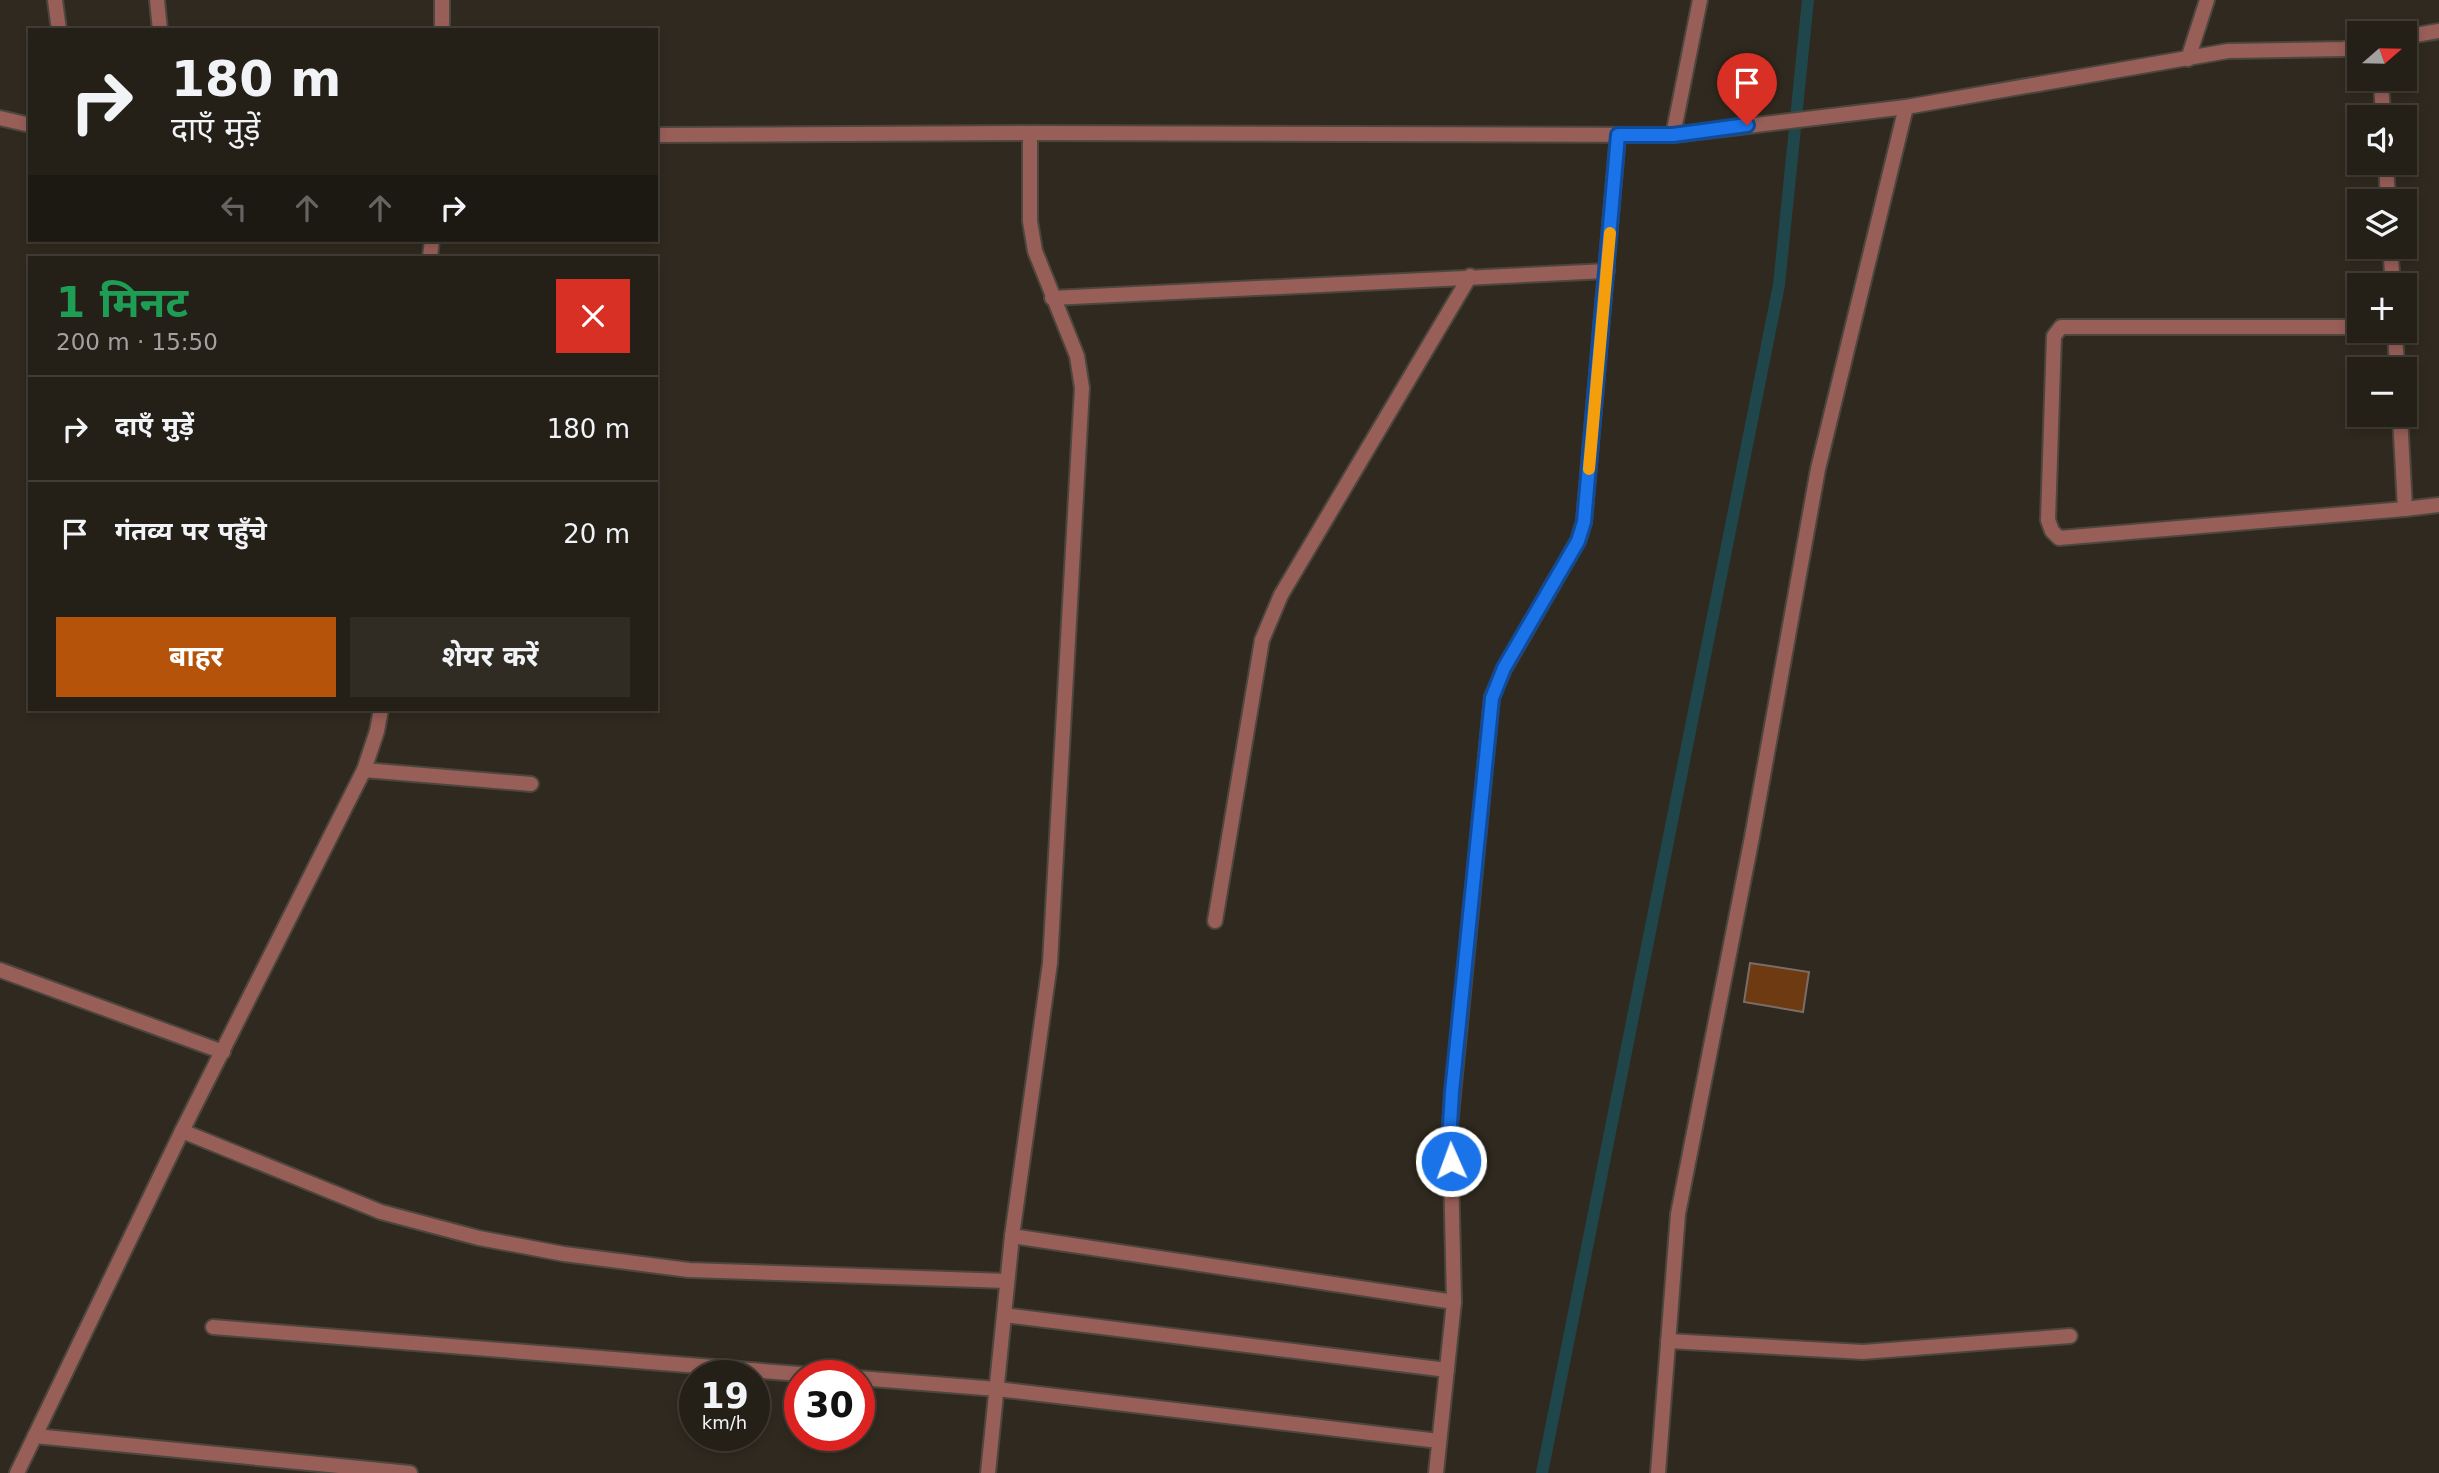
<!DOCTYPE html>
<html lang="hi">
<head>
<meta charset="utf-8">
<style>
	:root { --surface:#241f17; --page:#302c24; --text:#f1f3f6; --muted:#a3a2a1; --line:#413d36; --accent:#b45309 }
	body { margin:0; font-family:"DejaVu Sans","Noto Sans Devanagari",sans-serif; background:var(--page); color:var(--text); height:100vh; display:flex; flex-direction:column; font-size:26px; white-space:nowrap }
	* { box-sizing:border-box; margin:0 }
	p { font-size:23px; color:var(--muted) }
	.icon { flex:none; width:38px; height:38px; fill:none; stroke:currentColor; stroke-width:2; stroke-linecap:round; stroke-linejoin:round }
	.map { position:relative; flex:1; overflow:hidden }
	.drawer { position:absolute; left:28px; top:256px; width:630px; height:455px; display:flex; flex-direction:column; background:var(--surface); border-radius:0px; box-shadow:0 4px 10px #0003,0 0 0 2px var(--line) }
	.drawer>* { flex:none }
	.guide { position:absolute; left:28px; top:28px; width:630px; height:214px; border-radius:0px; box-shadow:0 4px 10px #0003,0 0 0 2px var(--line); background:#241f17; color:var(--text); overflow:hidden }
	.needle { width:46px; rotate:70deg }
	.buttons { position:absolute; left:2347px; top:21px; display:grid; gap:14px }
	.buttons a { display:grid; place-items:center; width:70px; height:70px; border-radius:0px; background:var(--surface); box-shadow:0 4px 10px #0003,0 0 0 2px var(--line); font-size:35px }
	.speed { position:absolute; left:679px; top:1360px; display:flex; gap:14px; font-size:35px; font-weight:700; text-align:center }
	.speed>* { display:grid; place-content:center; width:91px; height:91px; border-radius:50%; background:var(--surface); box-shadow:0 4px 10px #0003,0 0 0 2px var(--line); line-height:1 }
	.speed small { font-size:18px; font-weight:400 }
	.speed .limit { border:10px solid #d22; background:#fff; color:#111 }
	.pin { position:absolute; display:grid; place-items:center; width:60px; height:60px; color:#fff; margin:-72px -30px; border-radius:50% 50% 50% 0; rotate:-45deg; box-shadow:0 0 7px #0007 }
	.pin .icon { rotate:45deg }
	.me { position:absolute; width:77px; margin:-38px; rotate:358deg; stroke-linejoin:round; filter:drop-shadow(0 0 5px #0008) }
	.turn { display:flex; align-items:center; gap:24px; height:147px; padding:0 28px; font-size:32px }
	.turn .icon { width:91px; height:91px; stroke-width:2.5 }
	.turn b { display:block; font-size:49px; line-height:60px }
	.lanes { display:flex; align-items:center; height:66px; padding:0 28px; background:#0003; justify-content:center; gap:35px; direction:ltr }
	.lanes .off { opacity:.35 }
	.round { display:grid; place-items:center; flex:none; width:74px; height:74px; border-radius:0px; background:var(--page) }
	.head { display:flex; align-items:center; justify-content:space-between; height:119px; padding:0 28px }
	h1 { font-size:42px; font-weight:700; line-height:52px; color:#1e9e55 }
	.primary-button { display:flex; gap:14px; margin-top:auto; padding:14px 28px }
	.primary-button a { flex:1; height:80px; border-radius:0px; background:var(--accent); color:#fff; font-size:28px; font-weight:700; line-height:80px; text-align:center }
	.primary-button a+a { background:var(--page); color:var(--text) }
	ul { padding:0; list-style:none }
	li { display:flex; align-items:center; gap:21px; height:105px; padding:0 28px; border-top:2px solid var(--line) }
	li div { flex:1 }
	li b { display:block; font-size:26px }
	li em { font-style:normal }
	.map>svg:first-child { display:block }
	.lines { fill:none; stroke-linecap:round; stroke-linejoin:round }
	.stream { stroke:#1f474b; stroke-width:12 }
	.building { fill:#6e3a11; stroke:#796d65; stroke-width:2 }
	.street-casing { stroke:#4c463c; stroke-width:18 }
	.street { stroke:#985e58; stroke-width:14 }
	.route-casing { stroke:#114b97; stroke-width:18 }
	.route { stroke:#1a73e8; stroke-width:12 }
	.slow { stroke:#f59e0b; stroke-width:12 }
</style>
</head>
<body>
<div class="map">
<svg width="2439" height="1473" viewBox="0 0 2439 1473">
	<rect width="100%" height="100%" fill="#30291f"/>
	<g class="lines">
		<polyline class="stream" points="1542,1473 1779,285 1808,0"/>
	</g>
	<polygon class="building" points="1750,963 1809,972 1803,1012 1744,1002"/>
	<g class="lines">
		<g class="street-casing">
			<g id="street">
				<polyline points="55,0 59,30"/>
				<polyline points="157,0 160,30"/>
				<polyline points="442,0 442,30"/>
				<polyline points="2404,37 2439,31"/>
				<polyline points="2188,59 2207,0"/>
				<polyline points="2381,79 2383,117"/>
				<polyline points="0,118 30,125"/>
				<polyline points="656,135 1030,133 1673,135 1906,107 2228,51 2343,49 2359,46"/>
				<polyline points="1673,135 1700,0"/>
				<polyline points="2386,163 2388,201"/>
				<polyline points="2390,247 2393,285"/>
				<polyline points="430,257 432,240"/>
				<polyline points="1052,298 1607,271"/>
				<polyline points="2359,327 2061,327 2054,336 2048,520 2052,531 2059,538 2405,509"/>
				<polyline points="2395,331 2397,369"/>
				<polyline points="2400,415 2405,509 2439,505"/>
				<polyline points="364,770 531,784"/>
				<polyline points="1215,921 1262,640 1281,595 1470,276"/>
				<polyline points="0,970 223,1052"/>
				<polyline points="182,1131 381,1212 479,1238 564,1254 689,1270 1007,1281"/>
				<polyline points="1012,1236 1454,1302"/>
				<polyline points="1004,1315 1447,1370"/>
				<polyline points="213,1327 825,1376"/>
				<polyline points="1668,1341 1863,1352 2070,1336"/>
				<polyline points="859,1378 997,1389 1439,1441"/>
				<polyline points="35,1436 410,1473"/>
				<polyline points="17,1473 182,1131 364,770 377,731 381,709"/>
				<polyline points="988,1473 1012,1236 1050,963 1082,388 1077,356 1035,251 1030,221 1030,133"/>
				<polyline points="1436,1473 1454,1302 1450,1125 1492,697 1504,669 1578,541 1584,522 1618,135"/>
				<polyline points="1658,1473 1678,1214 1752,837 1818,469 1906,107"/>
			</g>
		</g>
		<use href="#street" class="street"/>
	</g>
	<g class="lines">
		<g class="route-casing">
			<polyline id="route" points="1451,1161 1450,1125 1452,1092 1492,698 1504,668 1578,541 1584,522 1618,135 1673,135 1747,125"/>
		</g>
		<use href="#route" class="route"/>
		<polyline class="slow" points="1589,469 1610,233"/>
	</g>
</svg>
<div class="buttons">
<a><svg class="needle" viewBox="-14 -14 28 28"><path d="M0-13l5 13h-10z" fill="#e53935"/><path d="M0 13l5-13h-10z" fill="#a3a2a1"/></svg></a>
<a><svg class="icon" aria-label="sound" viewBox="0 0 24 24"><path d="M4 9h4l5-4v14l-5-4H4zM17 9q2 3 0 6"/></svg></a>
<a><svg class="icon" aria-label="layers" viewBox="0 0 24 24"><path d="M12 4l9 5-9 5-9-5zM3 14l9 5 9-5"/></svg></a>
<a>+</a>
<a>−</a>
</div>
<div class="speed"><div>19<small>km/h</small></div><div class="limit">30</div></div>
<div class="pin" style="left:1747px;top:125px;background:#d93025"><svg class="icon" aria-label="arrive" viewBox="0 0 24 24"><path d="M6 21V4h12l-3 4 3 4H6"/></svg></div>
<svg class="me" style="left:1451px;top:1161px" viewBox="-20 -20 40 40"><circle r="17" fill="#1a73e8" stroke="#fff" stroke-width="3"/><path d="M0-11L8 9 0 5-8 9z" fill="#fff"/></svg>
<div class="guide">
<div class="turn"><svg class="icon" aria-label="right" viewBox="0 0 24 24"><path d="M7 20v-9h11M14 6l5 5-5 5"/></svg><div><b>180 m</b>दाएँ मुड़ें</div></div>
<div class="lanes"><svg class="icon off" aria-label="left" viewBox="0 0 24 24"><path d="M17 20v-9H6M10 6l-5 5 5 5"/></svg><svg class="icon off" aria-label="ahead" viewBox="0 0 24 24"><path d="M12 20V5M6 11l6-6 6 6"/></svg><svg class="icon off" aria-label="ahead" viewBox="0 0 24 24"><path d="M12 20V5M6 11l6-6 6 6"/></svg><svg class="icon" aria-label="right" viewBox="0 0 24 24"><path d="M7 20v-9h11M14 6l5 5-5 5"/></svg></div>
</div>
<section class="drawer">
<div class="head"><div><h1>1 मिनट</h1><p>200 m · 15:50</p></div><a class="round" style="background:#d93025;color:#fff"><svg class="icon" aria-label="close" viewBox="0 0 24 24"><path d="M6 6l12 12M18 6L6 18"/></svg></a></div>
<ul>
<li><svg class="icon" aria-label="right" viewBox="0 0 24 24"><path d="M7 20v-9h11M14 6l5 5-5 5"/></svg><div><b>दाएँ मुड़ें</b></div><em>180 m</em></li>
<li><svg class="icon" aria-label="arrive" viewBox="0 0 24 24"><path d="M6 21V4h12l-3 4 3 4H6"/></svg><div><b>गंतव्य पर पहुँचे</b></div><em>20 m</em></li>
</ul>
<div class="primary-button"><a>बाहर</a><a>शेयर करें</a></div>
</section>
</div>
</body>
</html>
